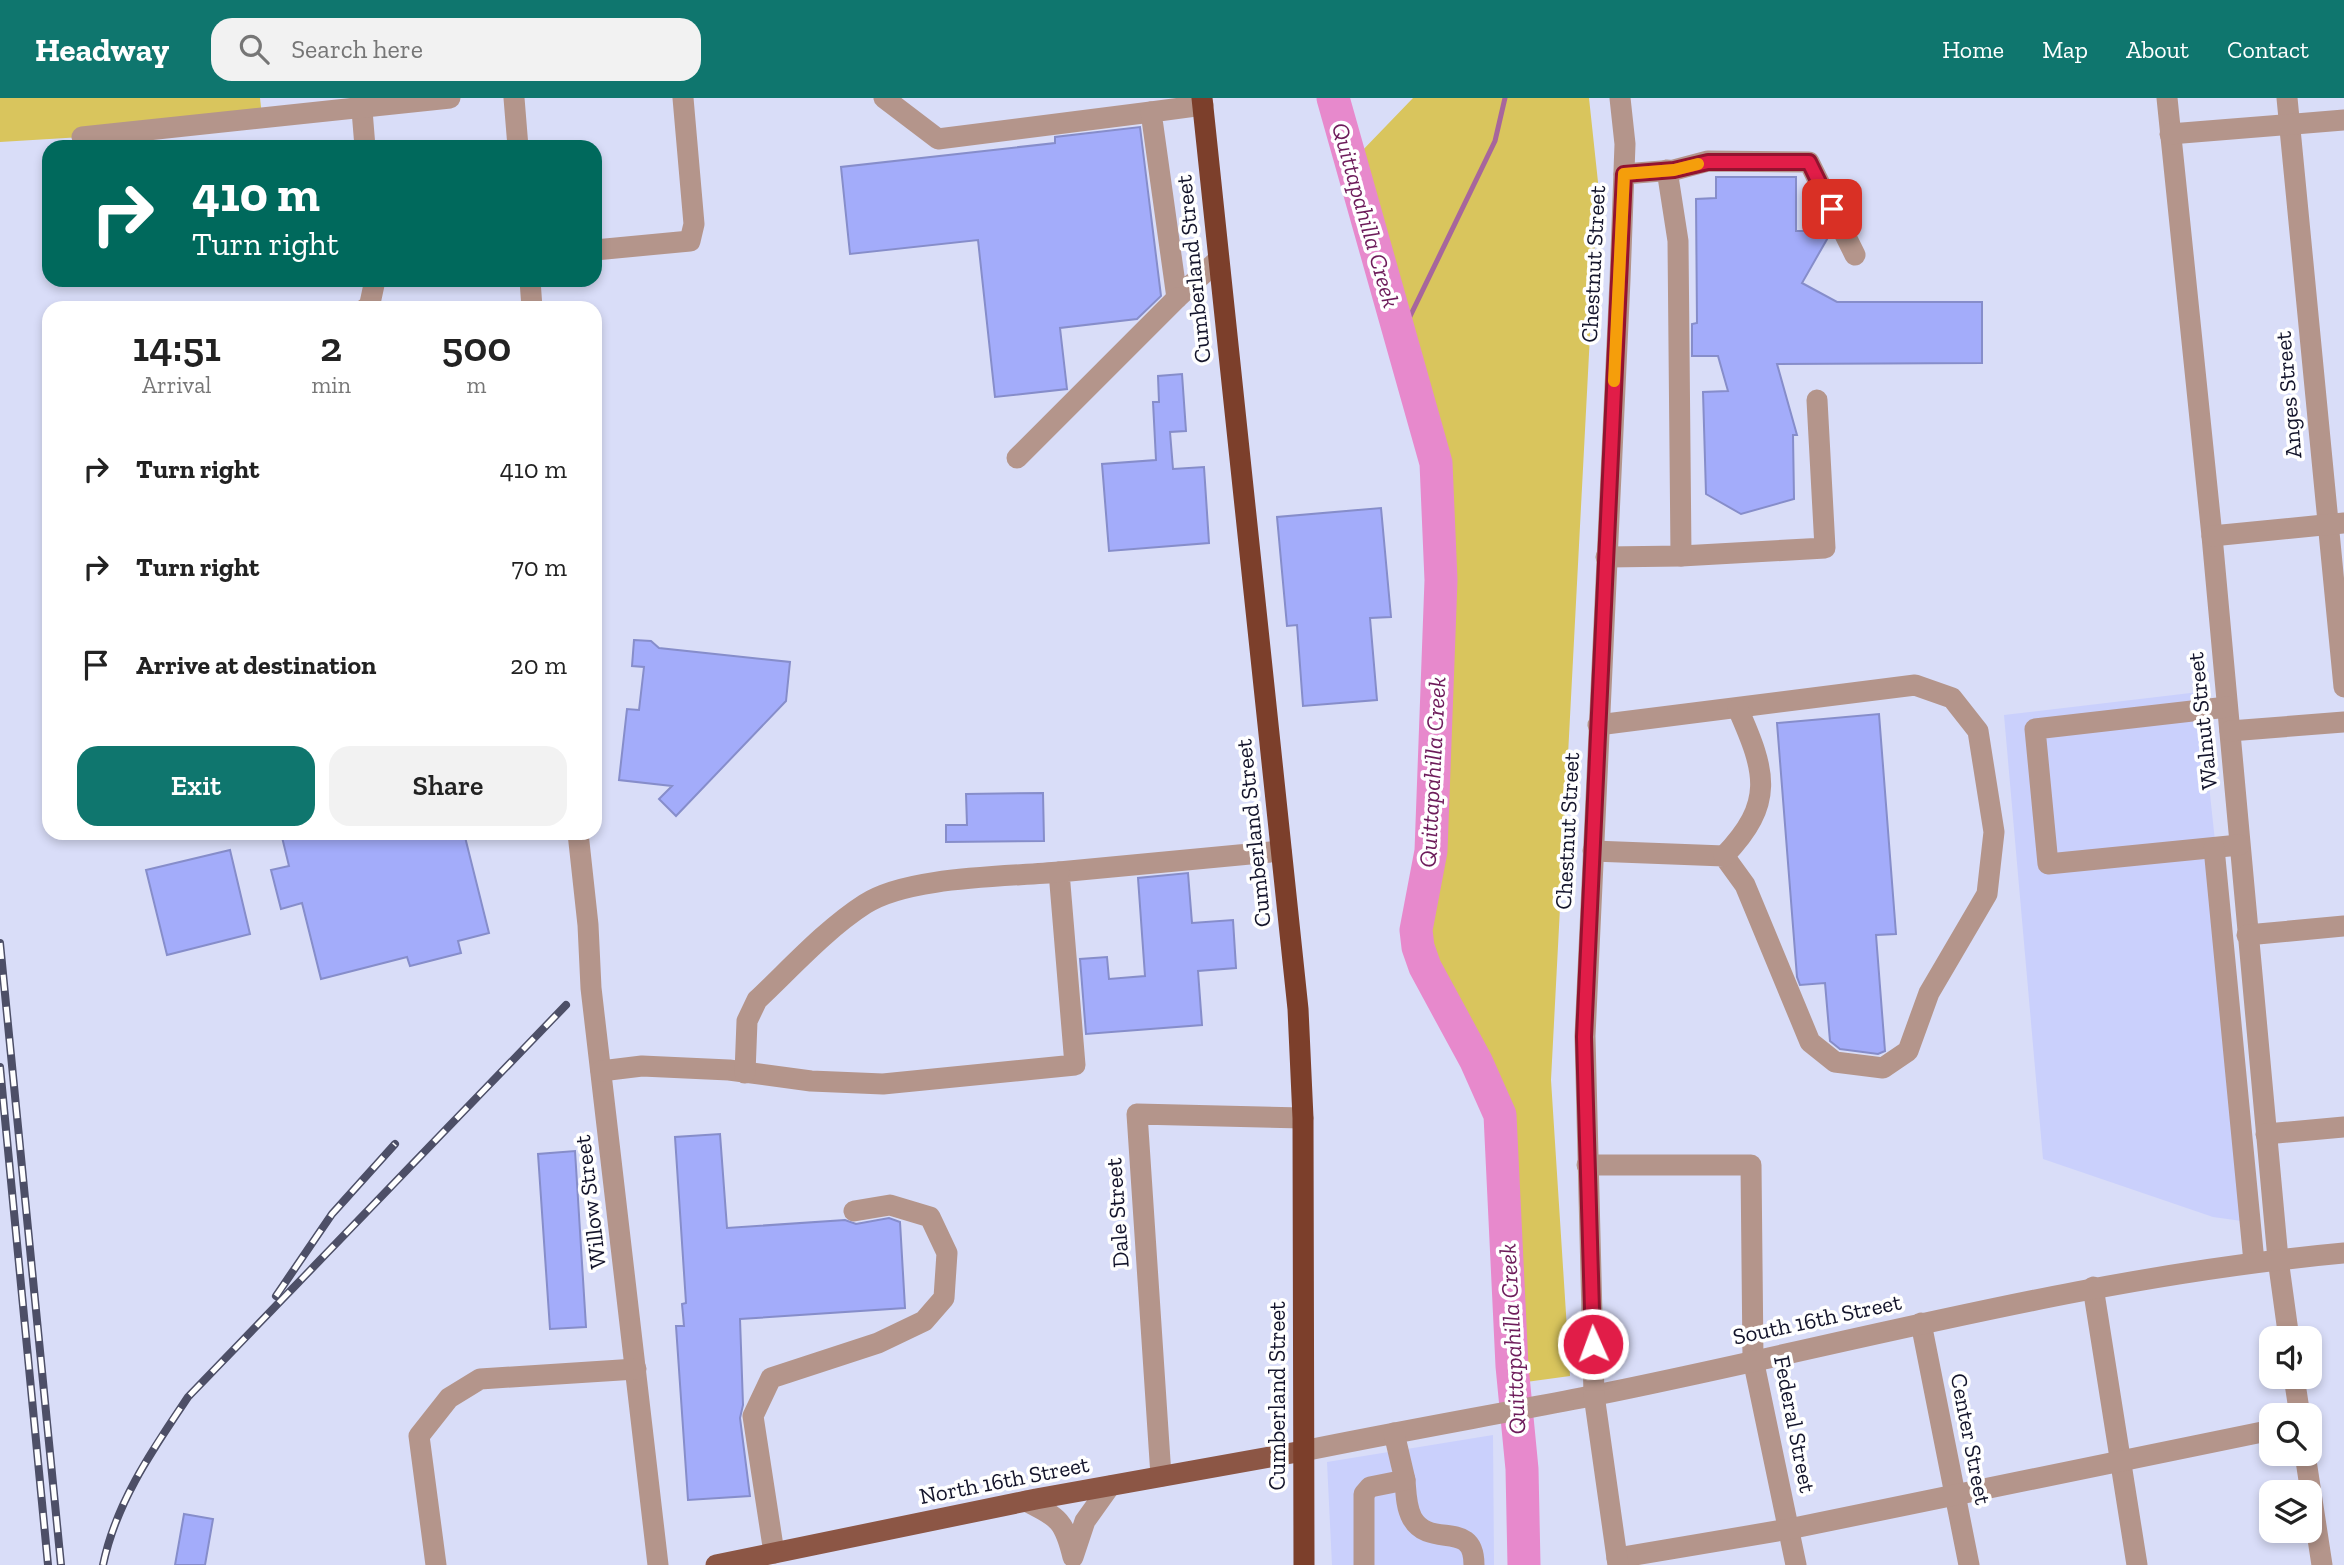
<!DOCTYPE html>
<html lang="en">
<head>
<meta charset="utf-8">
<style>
	:root { --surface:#fff; --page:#f2f2f2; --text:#222; --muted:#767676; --accent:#0f766e }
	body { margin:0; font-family:"Zilla Slab",serif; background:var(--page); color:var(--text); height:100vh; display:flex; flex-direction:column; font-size:26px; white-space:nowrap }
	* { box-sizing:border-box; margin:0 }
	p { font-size:23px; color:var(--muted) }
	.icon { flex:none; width:38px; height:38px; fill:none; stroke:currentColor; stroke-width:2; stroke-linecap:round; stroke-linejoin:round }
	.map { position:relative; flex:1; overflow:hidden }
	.panel { position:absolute; left:42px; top:203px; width:560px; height:539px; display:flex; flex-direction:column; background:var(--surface); border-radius:21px; box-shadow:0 4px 10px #0003 }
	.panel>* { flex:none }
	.hud { position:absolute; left:42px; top:42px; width:560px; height:147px; border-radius:21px; box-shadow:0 4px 10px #0003; background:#00695c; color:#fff; overflow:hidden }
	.tools { position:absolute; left:2259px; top:1228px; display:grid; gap:14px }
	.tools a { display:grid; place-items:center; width:63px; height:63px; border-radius:14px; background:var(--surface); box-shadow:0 4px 10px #0003; font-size:35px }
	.pin { position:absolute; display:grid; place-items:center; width:60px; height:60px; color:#fff; margin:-30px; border-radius:14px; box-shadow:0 4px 10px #0006 }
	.me { position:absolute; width:77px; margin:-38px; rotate:358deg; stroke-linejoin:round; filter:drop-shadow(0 0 5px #0008) }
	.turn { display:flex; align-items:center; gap:24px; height:147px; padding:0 35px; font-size:32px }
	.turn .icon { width:91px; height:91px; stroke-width:2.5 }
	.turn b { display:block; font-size:49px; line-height:60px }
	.eta { display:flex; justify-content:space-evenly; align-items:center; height:119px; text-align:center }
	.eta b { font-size:42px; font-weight:600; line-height:49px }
	.cta { display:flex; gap:14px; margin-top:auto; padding:14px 35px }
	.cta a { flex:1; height:80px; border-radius:21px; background:var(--accent); color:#fff; font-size:28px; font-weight:600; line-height:80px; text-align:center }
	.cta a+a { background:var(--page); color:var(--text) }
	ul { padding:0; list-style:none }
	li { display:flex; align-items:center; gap:21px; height:98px; padding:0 35px }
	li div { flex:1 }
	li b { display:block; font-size:26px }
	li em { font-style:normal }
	header { display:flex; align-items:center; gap:42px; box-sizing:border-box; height:98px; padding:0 35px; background:var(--accent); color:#fff }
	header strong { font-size:33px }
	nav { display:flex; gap:38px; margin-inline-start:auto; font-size:24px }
	.search { width:490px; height:63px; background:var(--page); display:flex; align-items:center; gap:18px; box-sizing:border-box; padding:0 24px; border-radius:21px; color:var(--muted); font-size:26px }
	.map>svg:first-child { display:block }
	.built { fill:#cad0fc }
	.green { fill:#d9c55d }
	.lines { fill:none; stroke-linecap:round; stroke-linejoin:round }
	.stream { stroke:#a7669c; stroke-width:5 }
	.river { stroke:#e789cc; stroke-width:33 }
	.building { fill:#a3acfa; stroke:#868dca; stroke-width:2 }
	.minor { stroke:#b4958b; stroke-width:21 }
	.major { stroke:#8c5645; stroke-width:21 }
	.highway { stroke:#7c3f2b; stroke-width:21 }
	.rail-casing { stroke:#4d4f67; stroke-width:8 }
	.rail { stroke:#fff; stroke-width:5; stroke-dasharray:16; stroke-linecap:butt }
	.route-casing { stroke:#92132f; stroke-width:18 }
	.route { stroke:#e11d48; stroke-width:12 }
	.slow { stroke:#f59e0b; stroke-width:12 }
	.labels { text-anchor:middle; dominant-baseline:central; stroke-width:7; stroke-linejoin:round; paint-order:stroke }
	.street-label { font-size:23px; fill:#13142b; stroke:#fff }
	.water-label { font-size:24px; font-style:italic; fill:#6d1b5a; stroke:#fff }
</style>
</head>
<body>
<header>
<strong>Headway</strong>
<div class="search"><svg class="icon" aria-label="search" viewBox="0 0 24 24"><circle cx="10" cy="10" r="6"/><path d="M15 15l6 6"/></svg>Search here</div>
<nav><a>Home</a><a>Map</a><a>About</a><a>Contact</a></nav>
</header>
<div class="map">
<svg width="2344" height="1467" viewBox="0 0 2344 1467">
	<rect width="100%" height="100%" fill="#d9ddf8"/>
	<g class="built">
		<polygon points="2199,594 2256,1125 2213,1119 2043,1061 2004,617"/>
		<polygon points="1493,1337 1494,1467 1332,1467 1327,1364"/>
	</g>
	<g class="green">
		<polygon points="0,0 260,0 262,18 82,39 0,44"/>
		<polygon points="1413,0 1589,0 1598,84 1551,982 1570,1278 1526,1284 1511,1014 1431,857 1427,837 1442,752 1453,471 1445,364 1359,56"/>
	</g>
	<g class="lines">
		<polyline class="stream" points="1401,237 1495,43 1505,0"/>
		<polyline class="river" points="1333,0 1436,365 1441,482 1431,753 1416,832 1418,849 1425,869 1476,963 1500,1017 1512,1268 1522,1371 1524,1467"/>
	</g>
	<g class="building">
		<polygon points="1140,29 1161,198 1137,221 1060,230 1067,291 995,299 978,142 850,156 841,69 1055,45 1055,39"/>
		<polygon points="1716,79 1796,79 1796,133 1828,133 1830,136 1802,185 1837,204 1982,204 1982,265 1777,266 1797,337 1793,337 1794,401 1741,416 1706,396 1703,294 1728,293 1718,258 1692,258 1692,226 1697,225 1696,101 1716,100"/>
		<polygon points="1182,276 1186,333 1170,334 1173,371 1204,369 1209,445 1109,453 1102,366 1156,362 1153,304 1159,304 1158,278"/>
		<polygon points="1381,410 1391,519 1370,520 1377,602 1303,608 1297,527 1287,528 1277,419"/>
		<polygon points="634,542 651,543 659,550 790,564 786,603 676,718 659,701 672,688 619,682 627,611 639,612 644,569 632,568"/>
		<polygon points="1879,616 1896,836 1876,837 1885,953 1878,956 1840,951 1830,943 1825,885 1800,887 1797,879 1777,625"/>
		<polygon points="1043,695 1044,743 946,744 946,727 967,727 966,696"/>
		<polygon points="281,735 464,735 489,835 458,843 461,855 410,868 407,859 321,881 302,805 281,811 271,772 289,768"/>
		<polygon points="230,752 250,836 167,857 146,772"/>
		<polygon points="1188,775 1192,825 1233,822 1236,870 1198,873 1202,927 1086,936 1080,861 1107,859 1109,881 1145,878 1138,780"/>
		<polygon points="720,1036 727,1130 845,1122 856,1126 889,1120 900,1124 905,1210 740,1221 743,1307 740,1320 750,1398 688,1402 676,1228 684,1228 682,1206 686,1205 675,1039"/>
		<polygon points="575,1053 586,1229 550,1231 538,1056"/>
		<polygon points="184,1416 213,1421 205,1467 175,1467"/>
	</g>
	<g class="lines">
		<g class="minor">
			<polyline points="361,0 365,49"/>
			<polyline points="514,0 518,49"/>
			<polyline points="884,0 938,41 1151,14"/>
			<polyline points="2167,0 2212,438 2278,1161 2289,1241"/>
			<polyline points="2287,0 2344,589"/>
			<polyline points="1203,7 1151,14 1177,200 1218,162"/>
			<polyline points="2170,36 2344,22"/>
			<polyline points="82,39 450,0"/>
			<polyline points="1624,76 1674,72 1708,63 1809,64 1855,157"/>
			<polyline points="595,152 690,143 694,126 683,0"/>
			<polyline points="530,182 532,210"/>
			<polyline points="366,210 369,210 375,182"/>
			<polyline points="1017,360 1177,200"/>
			<polyline points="2212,438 2344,425"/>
			<polyline points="1681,458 1825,450 1817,302"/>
			<polyline points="1606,459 1681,458 1678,143 1667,72"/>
			<polyline points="2227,609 2035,631 2048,766 2239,747"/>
			<polyline points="2230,633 2344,624"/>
			<polyline points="578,735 588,827 591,890 658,1467"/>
			<polyline points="2214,750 2254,1164"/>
			<polyline points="1593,753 1724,758 1745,787 1810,944 1835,964 1883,970 1908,953 1929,895 1987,796 1994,734 1978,633 1952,600 1915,587 1598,627"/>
			<path d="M1724 758C1775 705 1766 674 1738 611"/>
			<polyline points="2247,837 2344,828"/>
			<polyline points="601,973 642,968 729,972 811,983 883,986 1075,967 1059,774 1281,753"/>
			<path d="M745 975 747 923 757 902C791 870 826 831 865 806 908 778 1006 779 1059 774"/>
			<polyline points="2266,1036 2344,1029"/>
			<polyline points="1587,1067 1751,1067 1753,1261 1796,1467"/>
			<polyline points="2093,1189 2137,1467"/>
			<polyline points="1921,1225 1969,1467"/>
			<polyline points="2294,1279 2300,1318"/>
			<path d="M1303 1353C1401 1333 1499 1316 1596 1297 1845 1247 2090 1178 2344 1155"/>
			<polyline points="2305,1356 2322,1467"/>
			<polyline points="1161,1378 1137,1016 1303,1020"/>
			<path d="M1405 1382C1406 1395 1406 1409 1412 1420 1430 1452 1474 1420 1474 1467"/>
			<path d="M1026 1403C1059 1420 1064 1422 1073 1459L1085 1423 1110 1388"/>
			<polyline points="774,1455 753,1318 771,1280 878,1245 924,1223 944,1200 947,1155 930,1119 890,1107 854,1113"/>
			<polyline points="1617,1460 1789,1431 2272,1332"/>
			<polyline points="436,1467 419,1338 449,1300 480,1281 636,1271"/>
			<polyline points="1364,1467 1364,1396 1370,1389 1405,1382 1394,1335"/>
			<polyline points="1618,1467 1594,1297 1585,938 1620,182 1625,46 1620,0"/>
		</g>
		<polyline class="major" points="716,1467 1036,1401 1303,1353"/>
		<polyline class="highway" points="1202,0 1298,911 1303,1020 1304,1467"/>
		<g class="rail-casing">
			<g id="rail">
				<polyline points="0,845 61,1467"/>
				<polyline points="0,969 48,1467"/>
				<polyline points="276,1198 332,1116 395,1046"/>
				<path d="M103 1467C116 1404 153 1351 188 1299L566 907"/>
			</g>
		</g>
		<use href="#rail" class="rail"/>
	</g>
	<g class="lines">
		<g class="route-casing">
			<polyline id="route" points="1593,1246 1584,939 1624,76 1674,72 1708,64 1809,64 1832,111"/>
		</g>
		<use href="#route" class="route"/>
		<polyline class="slow" points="1614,283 1624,76 1674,72 1698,66"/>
	</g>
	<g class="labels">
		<g class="street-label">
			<text transform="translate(1593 166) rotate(-87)">Chestnut Street</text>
			<text transform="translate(1193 171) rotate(-96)">Cumberland Street</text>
			<text transform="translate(2288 297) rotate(-95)">Anges Street</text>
			<text transform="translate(2202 623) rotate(-96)">Walnut Street</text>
			<text transform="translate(1567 733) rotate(-87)">Chestnut Street</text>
			<text transform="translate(1253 735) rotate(-96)">Cumberland Street</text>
			<text transform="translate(590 1104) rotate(-97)">Willow Street</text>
			<text transform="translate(1117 1115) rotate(-94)">Dale Street</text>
			<text transform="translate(1817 1221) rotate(-12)">South 16th Street</text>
			<text transform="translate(1277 1298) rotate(-90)">Cumberland Street</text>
			<text transform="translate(1795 1326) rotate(79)">Federal Street</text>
			<text transform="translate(1971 1341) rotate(79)">Center Street</text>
			<text transform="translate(1004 1382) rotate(-11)">North 16th Street</text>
		</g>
		<g class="water-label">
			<text transform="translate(1366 117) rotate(74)">Quittapahilla Creek</text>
			<text transform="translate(1432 674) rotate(-87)">Quittapahilla Creek</text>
			<text transform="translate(1512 1241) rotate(-93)">Quittapahilla Creek</text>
		</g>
	</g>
</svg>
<div class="tools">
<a><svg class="icon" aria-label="sound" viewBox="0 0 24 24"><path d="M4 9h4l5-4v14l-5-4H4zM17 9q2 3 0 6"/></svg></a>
<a><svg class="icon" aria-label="search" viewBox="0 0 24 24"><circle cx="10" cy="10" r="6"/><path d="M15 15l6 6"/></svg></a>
<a><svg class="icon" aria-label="layers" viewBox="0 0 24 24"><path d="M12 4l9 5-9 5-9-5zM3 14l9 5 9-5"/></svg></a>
</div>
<div class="pin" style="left:1832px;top:111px;background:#d93025"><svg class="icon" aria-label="arrive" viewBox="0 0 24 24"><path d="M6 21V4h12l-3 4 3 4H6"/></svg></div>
<svg class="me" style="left:1593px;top:1246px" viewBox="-20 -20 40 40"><circle r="17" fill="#e11d48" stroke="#fff" stroke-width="3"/><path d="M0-11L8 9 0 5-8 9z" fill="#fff"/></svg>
<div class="hud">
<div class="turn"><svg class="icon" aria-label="right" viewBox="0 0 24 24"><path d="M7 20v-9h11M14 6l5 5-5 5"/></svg><div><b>410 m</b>Turn right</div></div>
</div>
<section class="panel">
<div class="eta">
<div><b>14:51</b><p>Arrival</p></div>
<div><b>2</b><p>min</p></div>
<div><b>500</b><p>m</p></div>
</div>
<ul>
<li><svg class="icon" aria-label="right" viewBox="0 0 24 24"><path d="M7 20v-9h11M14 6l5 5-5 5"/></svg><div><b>Turn right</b></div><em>410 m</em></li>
<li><svg class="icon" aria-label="right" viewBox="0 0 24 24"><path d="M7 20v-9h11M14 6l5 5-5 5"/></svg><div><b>Turn right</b></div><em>70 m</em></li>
<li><svg class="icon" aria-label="arrive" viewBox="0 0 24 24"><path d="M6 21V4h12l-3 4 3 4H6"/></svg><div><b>Arrive at destination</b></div><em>20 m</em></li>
</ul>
<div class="cta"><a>Exit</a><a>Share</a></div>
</section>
</div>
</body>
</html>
